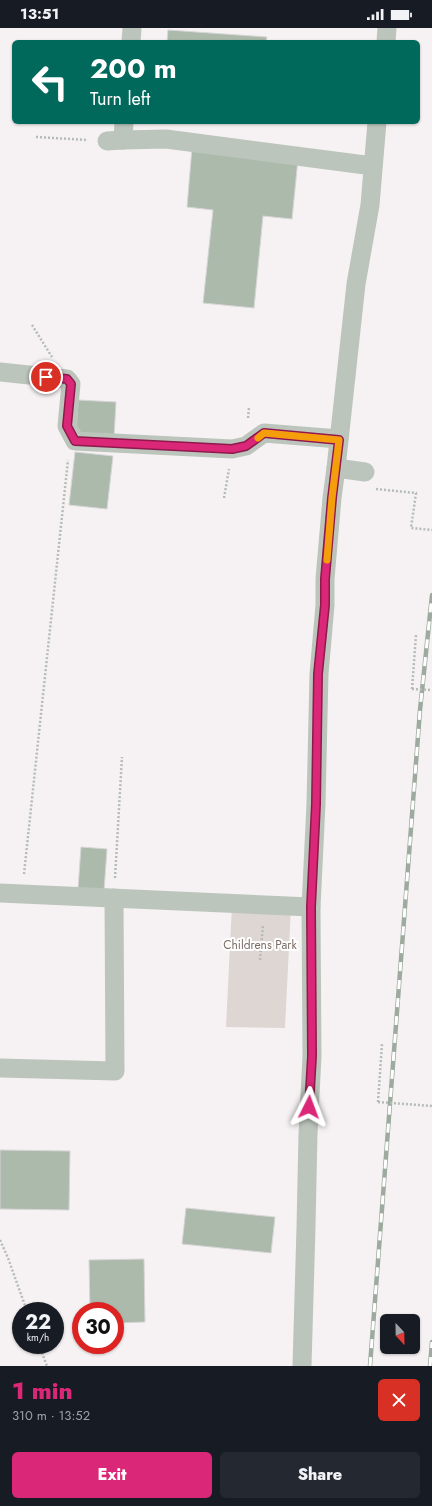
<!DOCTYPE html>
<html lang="en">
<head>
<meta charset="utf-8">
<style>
	:root { --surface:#171b24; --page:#242831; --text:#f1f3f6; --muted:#9ea1a6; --accent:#db2777 }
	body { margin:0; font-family:Jost,sans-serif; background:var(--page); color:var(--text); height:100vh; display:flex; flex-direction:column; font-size:15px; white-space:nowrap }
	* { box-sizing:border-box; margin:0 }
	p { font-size:13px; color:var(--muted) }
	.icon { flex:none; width:22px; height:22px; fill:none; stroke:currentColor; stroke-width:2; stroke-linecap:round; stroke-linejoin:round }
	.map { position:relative; height:1338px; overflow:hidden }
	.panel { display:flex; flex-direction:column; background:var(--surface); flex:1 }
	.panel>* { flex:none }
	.banner { position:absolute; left:12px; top:12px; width:408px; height:84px; border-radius:6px; box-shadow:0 1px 3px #0004; background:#00695c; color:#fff; overflow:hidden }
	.needle { width:26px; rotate:158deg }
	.buttons { position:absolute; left:380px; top:1286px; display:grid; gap:8px }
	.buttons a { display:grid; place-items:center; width:40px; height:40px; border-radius:6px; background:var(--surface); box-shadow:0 1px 3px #0004; font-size:20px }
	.speed { position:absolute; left:12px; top:1274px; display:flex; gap:8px; font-size:20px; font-weight:700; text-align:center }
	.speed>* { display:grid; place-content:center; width:52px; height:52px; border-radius:50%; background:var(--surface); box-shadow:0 1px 3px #0004; line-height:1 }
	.speed small { font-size:10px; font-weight:400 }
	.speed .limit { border:6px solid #d22; background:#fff; color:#111 }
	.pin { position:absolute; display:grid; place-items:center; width:34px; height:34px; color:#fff; margin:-17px; border:2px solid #fff; border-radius:50%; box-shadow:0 1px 4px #0007 }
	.me { position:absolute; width:44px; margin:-22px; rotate:3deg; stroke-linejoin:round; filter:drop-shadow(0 0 3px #0008) }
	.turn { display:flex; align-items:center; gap:14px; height:84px; padding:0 12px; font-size:18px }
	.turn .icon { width:52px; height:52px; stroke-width:2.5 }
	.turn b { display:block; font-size:28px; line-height:34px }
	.round { display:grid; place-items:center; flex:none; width:42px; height:42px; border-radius:6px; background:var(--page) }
	.overview { display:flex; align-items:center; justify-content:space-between; height:68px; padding:0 12px }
	h1 { font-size:24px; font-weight:800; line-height:30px; color:var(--accent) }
	.button { display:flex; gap:8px; margin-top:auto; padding:8px 12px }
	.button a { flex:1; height:46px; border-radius:6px; background:var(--accent); color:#fff; font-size:16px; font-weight:800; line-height:46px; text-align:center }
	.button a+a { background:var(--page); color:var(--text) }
	.status { display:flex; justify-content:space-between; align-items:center; height:28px; padding:0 20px; background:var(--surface); direction:ltr }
	.status svg { height:11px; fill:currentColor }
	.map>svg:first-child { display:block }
	.green { fill:#ded6d3 }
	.building { fill:#acbaac; stroke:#d7d5d6 }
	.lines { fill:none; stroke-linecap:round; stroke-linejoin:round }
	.path { stroke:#b4bcb5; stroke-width:2.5; stroke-dasharray:2 2; stroke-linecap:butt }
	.minor { stroke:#bcc5bc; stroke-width:19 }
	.rail-casing { stroke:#9dab9e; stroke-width:4.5 }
	.rail { stroke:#fff; stroke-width:3; stroke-dasharray:9; stroke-linecap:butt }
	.path-bridge { stroke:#b4bcb5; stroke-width:2.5; stroke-dasharray:2 2; stroke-linecap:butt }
	.route-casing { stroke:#8e194d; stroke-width:10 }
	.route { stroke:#db2777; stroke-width:7 }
	.slow { stroke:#f59e0b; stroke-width:7 }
	.labels { text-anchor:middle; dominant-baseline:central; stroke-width:4; stroke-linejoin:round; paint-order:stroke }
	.park-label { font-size:12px; fill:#7c6c63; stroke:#fff }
</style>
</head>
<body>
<div class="status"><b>13:51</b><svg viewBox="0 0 49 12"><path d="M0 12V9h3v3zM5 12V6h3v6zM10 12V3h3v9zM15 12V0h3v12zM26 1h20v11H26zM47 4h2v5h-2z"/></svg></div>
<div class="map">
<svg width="432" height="1338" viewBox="0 0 432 1338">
	<rect width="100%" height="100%" fill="#f6f2f4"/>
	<polygon class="green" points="232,877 291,879 285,1000 226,999"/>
	<g class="building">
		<polygon points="168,2 267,9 266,14 167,14"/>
		<polygon points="192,120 298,131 292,191 263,188 254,280 203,275 213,182 187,179"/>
		<polygon points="78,372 116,374 114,409 76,406"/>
		<polygon points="75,424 113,428 107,481 69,477"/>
		<polygon points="81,819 107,821 104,863 78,861"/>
		<polygon points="0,1122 70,1123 69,1182 0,1181"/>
		<polygon points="186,1180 275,1189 271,1225 182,1216"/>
		<polygon points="144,1231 145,1294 115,1295 115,1283 90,1283 89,1232"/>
	</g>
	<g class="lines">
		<g class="path">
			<polyline points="36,109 88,112"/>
			<polyline points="32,297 52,329"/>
			<polyline points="248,390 249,379"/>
			<polyline points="376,461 416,465 411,500 432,502"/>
			<polyline points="224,470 229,441"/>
			<polyline points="412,661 416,607"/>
			<polyline points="24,846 68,432"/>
			<polyline points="115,850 122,729"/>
			<polyline points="260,932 263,897"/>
			<polyline points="378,1074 382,1016"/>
			<polyline points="0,1212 8,1230 27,1283"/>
			<polyline points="39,1317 47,1338"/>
		</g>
		<g class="minor">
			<polyline points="131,14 132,0"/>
			<polyline points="386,14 387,0"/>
			<polyline points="124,94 123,112 166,111 373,138"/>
			<polyline points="107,113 123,112"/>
			<polyline points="0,344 67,351 71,356 67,398 75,413 232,421 246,418 264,405 339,411"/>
			<polyline points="336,440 365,444"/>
			<polyline points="0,865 311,879"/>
			<polyline points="0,1040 115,1043 114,870"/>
			<polyline points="302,1338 306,1199 308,1106 312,1028 311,879 316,776 319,646 325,577 325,551 332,470 336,440 356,256 370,177 377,94"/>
		</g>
		<g class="rail-casing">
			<g id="rail">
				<polyline points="370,1338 420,682 432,567"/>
				<polyline points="430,1338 432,1314"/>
			</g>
		</g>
		<use href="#rail" class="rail"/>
		<g class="path-bridge">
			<polyline points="412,661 432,662"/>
			<polyline points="378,1074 432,1078"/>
		</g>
	</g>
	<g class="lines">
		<g class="route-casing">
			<polyline id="route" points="46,349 67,351 71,356 67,398 75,413 232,421 246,418 264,405 339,412 332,470 325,551 325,577 318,646 316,776 311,879 312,1028 309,1079"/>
		</g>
		<use href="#route" class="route"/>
		<polyline class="slow" points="258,410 264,405 339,412 332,470 327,532"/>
	</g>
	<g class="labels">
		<g class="park-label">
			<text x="260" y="917">Childrens Park</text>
		</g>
	</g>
</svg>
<div class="buttons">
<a><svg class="needle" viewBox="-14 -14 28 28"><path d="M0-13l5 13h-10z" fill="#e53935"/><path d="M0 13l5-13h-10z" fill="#9ea1a6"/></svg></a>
</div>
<div class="speed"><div>22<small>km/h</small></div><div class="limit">30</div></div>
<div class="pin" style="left:46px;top:349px;background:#d93025"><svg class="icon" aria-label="arrive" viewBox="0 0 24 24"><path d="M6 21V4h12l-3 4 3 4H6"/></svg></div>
<svg class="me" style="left:309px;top:1079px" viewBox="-20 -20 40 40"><path d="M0-17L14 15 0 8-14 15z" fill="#db2777" stroke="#fff" stroke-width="4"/></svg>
<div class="banner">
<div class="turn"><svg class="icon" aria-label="left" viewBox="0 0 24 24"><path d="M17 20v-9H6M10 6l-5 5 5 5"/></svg><div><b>200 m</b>Turn left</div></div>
</div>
</div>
<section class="panel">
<div class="overview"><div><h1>1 min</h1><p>310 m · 13:52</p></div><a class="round" style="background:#d93025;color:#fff"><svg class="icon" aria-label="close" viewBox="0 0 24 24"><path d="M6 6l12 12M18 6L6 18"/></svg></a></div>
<div class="button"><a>Exit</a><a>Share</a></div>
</section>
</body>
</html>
